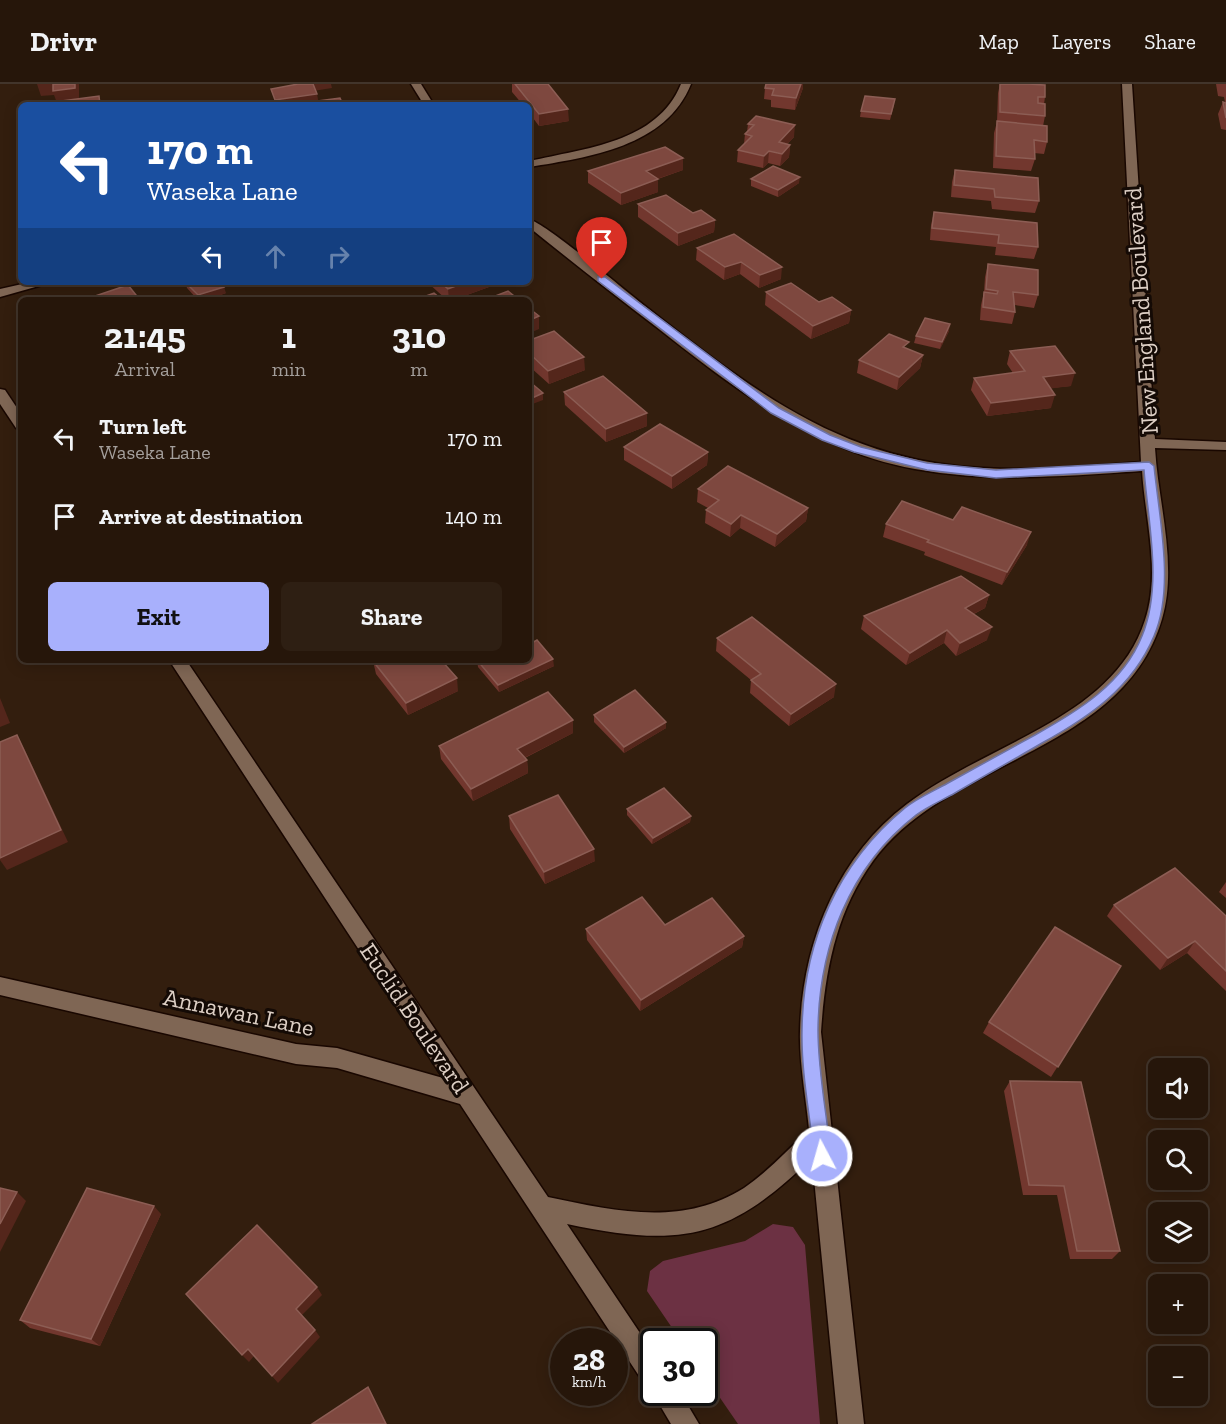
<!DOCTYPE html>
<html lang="en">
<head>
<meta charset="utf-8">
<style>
	:root { --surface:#26160a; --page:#2e1f13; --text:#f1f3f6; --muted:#a49f9c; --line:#42352b; --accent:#a8b0fc }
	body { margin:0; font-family:"Zilla Slab",serif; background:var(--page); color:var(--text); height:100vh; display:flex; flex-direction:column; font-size:22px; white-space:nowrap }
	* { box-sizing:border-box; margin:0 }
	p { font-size:20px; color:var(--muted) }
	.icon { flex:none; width:33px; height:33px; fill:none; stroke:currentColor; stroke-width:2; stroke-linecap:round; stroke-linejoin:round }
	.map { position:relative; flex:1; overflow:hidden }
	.drawer { position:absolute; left:18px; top:213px; width:514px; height:366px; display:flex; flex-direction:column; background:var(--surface); border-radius:9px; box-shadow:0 3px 15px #0003,0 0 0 2px var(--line) }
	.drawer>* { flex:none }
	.guide { position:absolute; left:18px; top:18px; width:514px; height:183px; border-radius:9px; box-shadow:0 3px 15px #0003,0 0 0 2px var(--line); background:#1a4fa0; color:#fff; overflow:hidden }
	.buttons { position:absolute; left:1148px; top:974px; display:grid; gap:12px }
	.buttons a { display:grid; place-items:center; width:60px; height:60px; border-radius:9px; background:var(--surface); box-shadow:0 3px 15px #0003,0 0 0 2px var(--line); font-size:30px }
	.speed { position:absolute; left:550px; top:1244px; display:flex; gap:12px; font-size:30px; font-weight:700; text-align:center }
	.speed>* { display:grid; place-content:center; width:78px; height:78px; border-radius:50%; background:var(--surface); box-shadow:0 3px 15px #0003,0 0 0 2px var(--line); line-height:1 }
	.speed small { font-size:15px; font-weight:400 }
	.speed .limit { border:3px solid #111; border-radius:9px; background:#fff; color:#111 }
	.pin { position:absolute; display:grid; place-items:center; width:51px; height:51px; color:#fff; margin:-62px -26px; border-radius:50% 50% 50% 0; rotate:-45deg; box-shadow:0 0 6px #0007 }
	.pin .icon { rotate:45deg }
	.me { position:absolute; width:66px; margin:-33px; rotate:354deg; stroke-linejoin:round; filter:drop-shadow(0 0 4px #0008) }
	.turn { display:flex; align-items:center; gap:21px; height:126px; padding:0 30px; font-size:27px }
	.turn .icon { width:78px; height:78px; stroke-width:2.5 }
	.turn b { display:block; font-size:42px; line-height:51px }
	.lanes { display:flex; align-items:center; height:57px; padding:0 30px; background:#0003; justify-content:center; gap:30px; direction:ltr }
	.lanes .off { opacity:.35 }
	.eta { display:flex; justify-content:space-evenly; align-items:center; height:102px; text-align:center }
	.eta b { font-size:36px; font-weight:700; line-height:42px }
	.button { display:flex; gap:12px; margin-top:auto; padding:12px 30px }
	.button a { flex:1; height:69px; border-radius:9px; background:var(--accent); color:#111; font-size:24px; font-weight:700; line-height:69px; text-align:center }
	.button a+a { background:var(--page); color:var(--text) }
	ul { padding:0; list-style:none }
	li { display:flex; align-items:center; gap:18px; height:78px; padding:0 30px }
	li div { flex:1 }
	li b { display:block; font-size:22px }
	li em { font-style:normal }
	header { display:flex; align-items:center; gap:36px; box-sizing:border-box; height:84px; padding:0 30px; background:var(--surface); border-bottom:2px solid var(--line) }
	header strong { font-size:28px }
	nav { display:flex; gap:33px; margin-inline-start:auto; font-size:21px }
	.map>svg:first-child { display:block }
	.green { fill:#6c3143 }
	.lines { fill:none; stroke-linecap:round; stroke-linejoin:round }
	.minor-casing { stroke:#190700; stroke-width:3 }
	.minor { fill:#7f6654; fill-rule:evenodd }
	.wall { fill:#72372e }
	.shaded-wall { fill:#54261b }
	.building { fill:#7e483f; stroke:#8c5d54; stroke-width:1.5 }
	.route { fill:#a8b0fc; stroke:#6d72a4; stroke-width:1.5 }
	.labels { text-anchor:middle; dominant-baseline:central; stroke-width:6; stroke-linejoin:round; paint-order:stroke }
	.street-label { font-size:24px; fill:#ddcfc5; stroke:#140a05 }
</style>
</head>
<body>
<header>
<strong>Drivr</strong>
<nav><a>Map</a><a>Layers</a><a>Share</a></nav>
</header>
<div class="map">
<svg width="1226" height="1340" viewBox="0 0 1226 1340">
	<rect width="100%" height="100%" fill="#331e0e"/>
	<polygon class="green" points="773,1140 793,1143 805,1161 820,1340 738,1340 705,1292 705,1257 681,1257 647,1207 650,1187 663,1177 745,1157"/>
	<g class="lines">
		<g class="minor-casing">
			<g id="minor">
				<polygon points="411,0 421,0 434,21 424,21"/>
				<path d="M681 0H691C666 63 589 73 530 83V77C585 64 657 59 681 0Z"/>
				<path d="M1122 0H1132L1155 355 1226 358V366L1155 364C1158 418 1178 481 1162 535 1123 669 948 674 873 777 836 828 825 887 821 948L864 1340H838L812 1074C728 1156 680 1164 567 1140L654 1270V1308H680L699 1340H671L652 1308 654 1305 645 1301 460 1020 337 984 296 980 0 911V893L296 960 337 964 443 994 169 576H186L548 1113C615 1127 682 1143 744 1104 768 1088 788 1065 809 1046 806 1014 799 979 800 947 802 860 837 773 907 720 947 690 997 669 1041 644 1086 619 1129 587 1145 536 1161 489 1145 435 1142 387 1066 392 991 399 915 385 814 367 734 304 655 242 613 210 571 177 530 144V136C544 138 627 208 645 222 753 306 840 377 983 384 1036 387 1089 382 1141 378Z"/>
				<polygon points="31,198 53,198 0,213 0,205"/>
				<polygon points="0,305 5,306 21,330 21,345 16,344 0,320"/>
			</g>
		</g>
		<use href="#minor" class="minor"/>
	</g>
	<g class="wall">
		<polygon points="512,0 548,0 569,37 539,42 530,30 530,21 523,21 512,8"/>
		<polygon points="766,0 803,0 803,4 795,26 771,23 771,16 764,15 765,4"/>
		<polygon points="1000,0 1037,0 1045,13 1044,20 1045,32 1043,42 1047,58 1044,70 1034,69 1035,75 1031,87 993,84 994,49 997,38 998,9"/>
		<polygon points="1216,0 1226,0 1226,46 1221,45 1218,30 1223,18 1225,18 1224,13 1218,12"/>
		<polygon points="894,21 890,36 860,33 861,27"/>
		<polygon points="748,40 794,53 787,60 790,61 789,73 780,82 768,79 763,84 737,78 738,66 744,60 745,50 747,48"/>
		<polygon points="683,74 683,86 658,95 658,108 621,121 588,99 588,87"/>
		<polygon points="955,86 1039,117 1035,129 992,125 991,117 951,113 952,98"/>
		<polygon points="751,95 799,99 778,113 751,102"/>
		<polygon points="638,120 693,129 715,136 714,148 678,162 638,133"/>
		<polygon points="934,128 1038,163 1034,175 995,171 996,163 930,156 931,141"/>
		<polygon points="734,150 781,195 759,204 740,190 724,196 696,176 697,164"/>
		<polygon points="988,180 1038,211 1034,224 1015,221 1015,228 1012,240 980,236 981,221 984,208 985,193"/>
		<polygon points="185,198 226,209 206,216 198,216 187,204"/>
		<polygon points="427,198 488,198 489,203 453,216 447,216"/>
		<polygon points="766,208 819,218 851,226 849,239 811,255 765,221"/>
		<polygon points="949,247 940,265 914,259 916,252"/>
		<polygon points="530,256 585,286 549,300 530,283"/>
		<polygon points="1010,267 1071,302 1051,304 1051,324 987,332 971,306 974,294 1013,289 1007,280"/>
		<polygon points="923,271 920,284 897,306 857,289 859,276"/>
		<polygon points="564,308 647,342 606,358 565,321"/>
		<polygon points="624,363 708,368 707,381 672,405 624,376"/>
		<polygon points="698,405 808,424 806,437 775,463 740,444 730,453 705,439 706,426 708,424 697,418"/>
		<polygon points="953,436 1027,461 1002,501 924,471 925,468 883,453 886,440"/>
		<polygon points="989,511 985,524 974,530 987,556 956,572 944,559 906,581 861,545 864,532"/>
		<polygon points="717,554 834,613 789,642 750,609 751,596 716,567"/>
		<polygon points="477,576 554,582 499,608 478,583"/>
		<polygon points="373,577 458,607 408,631 376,590"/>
		<polygon points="594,631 666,644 624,669 594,638"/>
		<polygon points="573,649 525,674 527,676 528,689 473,717 441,675 439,662"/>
		<polygon points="627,725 691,732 690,738 652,760 627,731"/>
		<polygon points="509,732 595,777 545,800 510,745"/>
		<polygon points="1226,798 1226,814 1219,808"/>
		<polygon points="1114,821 1226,832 1226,907 1187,869 1160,886 1107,832"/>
		<polygon points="665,841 744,852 742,863 640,927 587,856 586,845"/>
		<polygon points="1121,882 1051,993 983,949 989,938"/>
		<polygon points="1010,997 1120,1167 1112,1175 1070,1175 1057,1111 1023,1111 1004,1007"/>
		<polygon points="161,1130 100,1262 30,1244 20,1236"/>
	</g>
	<g class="shaded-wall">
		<polygon points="37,0 79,0 79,16 57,19 54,11 41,12"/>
		<polygon points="312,0 331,0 332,4 313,7"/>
		<polygon points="801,0 803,0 803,4 795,26 796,14"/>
		<polygon points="317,10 319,21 276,21 275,16"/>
		<polygon points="568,25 569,37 539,42 539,30"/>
		<polygon points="795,41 794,53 777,70 779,58"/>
		<polygon points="790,61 789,73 780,82 782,70"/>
		<polygon points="769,67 768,79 763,84 764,72"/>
		<polygon points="683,74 683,86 645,99 646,87"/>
		<polygon points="800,93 799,99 778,113 778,106"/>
		<polygon points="658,95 658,108 621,121 621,109"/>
		<polygon points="715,136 714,148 678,162 678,149"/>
		<polygon points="741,178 740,190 724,196 725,183"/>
		<polygon points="782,183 781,195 759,204 760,191"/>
		<polygon points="467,198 488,198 489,203 453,216 449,216 448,205"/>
		<polygon points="224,203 226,209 206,216 200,216 198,211"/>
		<polygon points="851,226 849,239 811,255 813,242"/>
		<polygon points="539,232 539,245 530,249 530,236"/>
		<polygon points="950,240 949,247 940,265 942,258"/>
		<polygon points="923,271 920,284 897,306 899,293"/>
		<polygon points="584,273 585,286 549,300 548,287"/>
		<polygon points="1075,289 1071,302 1039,306 1043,293"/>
		<polygon points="543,309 543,316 530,321 530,315"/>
		<polygon points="1055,311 1051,324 987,332 991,319"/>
		<polygon points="647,329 647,342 606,358 606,345"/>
		<polygon points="708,368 707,381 672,405 672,392"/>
		<polygon points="808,424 806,437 775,463 777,450"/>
		<polygon points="741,431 740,444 730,453 731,440"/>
		<polygon points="1031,448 1027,461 1002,501 1007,488"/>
		<polygon points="989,511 985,524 961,536 965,524"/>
		<polygon points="992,543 987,556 956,572 960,559"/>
		<polygon points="947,546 944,559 906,581 910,569"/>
		<polygon points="553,575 554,582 499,608 498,601"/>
		<polygon points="457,594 458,607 408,631 406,619"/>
		<polygon points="836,600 834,613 789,642 791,630"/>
		<polygon points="0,614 10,639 0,643"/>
		<polygon points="573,636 573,649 518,677 517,665"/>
		<polygon points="666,638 666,644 624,669 624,663"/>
		<polygon points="17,651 24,664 68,758 7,786 0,776 0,774"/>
		<polygon points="527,676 528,689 473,717 471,705"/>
		<polygon points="691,732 690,738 652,760 653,754"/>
		<polygon points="594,765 595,777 545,800 544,788"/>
		<polygon points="744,852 742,863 640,927 641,916"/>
		<polygon points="1195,857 1187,869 1160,886 1168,874"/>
		<polygon points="17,1108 26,1117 0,1168 0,1140"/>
		<polygon points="154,1122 161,1130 100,1262 91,1255"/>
		<polygon points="317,1203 322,1211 301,1232 296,1225"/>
		<polygon points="315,1246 320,1253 278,1299 272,1292"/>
		<polygon points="248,1265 254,1272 249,1278 242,1271"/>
		<polygon points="368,1303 372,1310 387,1340 386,1340"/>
	</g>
	<g class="building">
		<polygon points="53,0 75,0 75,4 53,7"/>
		<polygon points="298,0 313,0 317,10 275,16 271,5"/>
		<polygon points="515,0 548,0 568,25 539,30"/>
		<polygon points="766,0 801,0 796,14 772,11 774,5 765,4"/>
		<polygon points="1000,0 1028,0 1045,1 1045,13 1038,13 1038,19 1045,20 1045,32 1000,28"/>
		<polygon points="99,12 100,21 39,21 39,20"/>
		<polygon points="865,12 895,15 891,30 861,27"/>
		<polygon points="340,14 343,21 303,21 303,19"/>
		<polygon points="1223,18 1226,19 1226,34"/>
		<polygon points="756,32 795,41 779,58 790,61 782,70 769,67 764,72 738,66 752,52 745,50 754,41 748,40"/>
		<polygon points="997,37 1047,42 1047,58 1034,56 1035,75 996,72"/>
		<polygon points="665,63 683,74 646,87 658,95 621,109 588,87"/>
		<polygon points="773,82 800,93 778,106 751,95"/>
		<polygon points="955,86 1038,94 1039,117 995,113 994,105 954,101"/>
		<polygon points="666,111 693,129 701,126 715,136 678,149 638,120"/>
		<polygon points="934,128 1037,139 1038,163 998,159 999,151 932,144"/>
		<polygon points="734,150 782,183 760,191 741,178 725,183 697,164"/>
		<polygon points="988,180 1038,186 1038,211 1013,208 1015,228 983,223 984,208 997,210 998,207 986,205"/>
		<polygon points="185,198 220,198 224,203 198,211"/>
		<polygon points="440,198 467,198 448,205"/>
		<polygon points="791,199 819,218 832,213 851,226 813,242 766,208"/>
		<polygon points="128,201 140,216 91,216 89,214"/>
		<polygon points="508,207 519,216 485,216"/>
		<polygon points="434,209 442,216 415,216"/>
		<polygon points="530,225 539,232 530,236"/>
		<polygon points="925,234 950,240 942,258 916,252"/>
		<polygon points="554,247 584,273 548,287 530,270 530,256"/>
		<polygon points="889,250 909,258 903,263 923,271 899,293 859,276"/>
		<polygon points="1055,262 1075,289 1043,293 1055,311 991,319 974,294 1025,287 1010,267"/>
		<polygon points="603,292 647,329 606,345 564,308"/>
		<polygon points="530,298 543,309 530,315"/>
		<polygon points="660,340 708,368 672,392 624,363"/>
		<polygon points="728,382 808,424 777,450 741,431 731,440 706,426 719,416 698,405"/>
		<polygon points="902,417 953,436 962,423 1031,448 1007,488 927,458 929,456 886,440"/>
		<polygon points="961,492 989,511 965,524 992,543 960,559 947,546 910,569 864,532"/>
		<polygon points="752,533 836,600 791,630 751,596 761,590 717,554"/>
		<polygon points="537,556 553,575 498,601 477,576 530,576 530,560"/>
		<polygon points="376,576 441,576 457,594 406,619 373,577"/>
		<polygon points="635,606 666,638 624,663 594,631"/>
		<polygon points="548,608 573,636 517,665 527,676 471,705 439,662"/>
		<polygon points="17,651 61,746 0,774 0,658"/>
		<polygon points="664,704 691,732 653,754 627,725"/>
		<polygon points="558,711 594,765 544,788 509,732"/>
		<polygon points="1175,784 1226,832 1226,887 1195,857 1168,874 1114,821"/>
		<polygon points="642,813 665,841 712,814 744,852 641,916 586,845"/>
		<polygon points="1055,843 1121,882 1058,983 989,938"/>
		<polygon points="1010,997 1081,998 1120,1167 1077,1167 1064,1102 1029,1101"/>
		<polygon points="0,1104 17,1108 0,1140"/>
		<polygon points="87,1104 154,1122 91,1255 20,1236"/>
		<polygon points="257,1141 317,1203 296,1225 315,1246 272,1292 248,1265 242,1271 186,1210"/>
		<polygon points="368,1303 386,1340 312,1340"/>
	</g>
	<path class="route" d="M598 193H605L779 324 830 351 861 363 927 379 996 386 1149 378 1154 382C1159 433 1175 504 1154 552 1132 604 1089 633 1042 659 1013 676 984 692 955 709 943 716 928 722 916 731 849 783 819 863 818 946 818 988 827 1031 831 1072L829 1078 822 1081 816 1078 814 1072C810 1031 801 988 802 946 803 859 837 780 905 724 917 714 934 707 948 699 977 683 1006 667 1035 651 1078 627 1123 600 1142 552 1163 501 1148 438 1144 386L996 394 927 386 854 368 822 356 771 329 598 197Z"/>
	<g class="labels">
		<g class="street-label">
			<text transform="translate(1141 227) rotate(-94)">New England Boulevard</text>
			<text transform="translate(239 928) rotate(12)">Annawan Lane</text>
			<text transform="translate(415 934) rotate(56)">Euclid Boulevard</text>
		</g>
	</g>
</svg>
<div class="buttons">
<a><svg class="icon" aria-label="sound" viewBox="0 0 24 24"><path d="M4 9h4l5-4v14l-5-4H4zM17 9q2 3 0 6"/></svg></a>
<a><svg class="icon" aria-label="search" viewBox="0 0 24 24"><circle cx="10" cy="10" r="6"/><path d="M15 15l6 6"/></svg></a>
<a><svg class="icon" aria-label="layers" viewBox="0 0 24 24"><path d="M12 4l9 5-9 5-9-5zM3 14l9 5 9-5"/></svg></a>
<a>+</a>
<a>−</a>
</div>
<div class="speed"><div>28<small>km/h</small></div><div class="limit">30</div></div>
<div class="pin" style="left:602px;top:195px;background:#d93025"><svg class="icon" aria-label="arrive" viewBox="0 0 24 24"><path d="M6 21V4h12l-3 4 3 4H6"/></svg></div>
<svg class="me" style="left:822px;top:1072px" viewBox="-20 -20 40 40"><circle r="17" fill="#a8b0fc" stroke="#fff" stroke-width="3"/><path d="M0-11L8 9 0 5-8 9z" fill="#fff"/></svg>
<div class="guide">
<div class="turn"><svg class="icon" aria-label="left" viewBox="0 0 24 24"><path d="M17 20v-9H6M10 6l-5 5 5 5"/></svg><div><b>170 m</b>Waseka Lane</div></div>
<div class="lanes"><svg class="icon" aria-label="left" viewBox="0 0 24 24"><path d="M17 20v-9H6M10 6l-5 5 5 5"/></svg><svg class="icon off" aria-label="ahead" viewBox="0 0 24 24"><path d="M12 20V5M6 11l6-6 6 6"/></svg><svg class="icon off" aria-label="right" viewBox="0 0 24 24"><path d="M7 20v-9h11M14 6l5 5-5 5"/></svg></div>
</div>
<section class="drawer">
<div class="eta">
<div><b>21:45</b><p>Arrival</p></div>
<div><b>1</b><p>min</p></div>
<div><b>310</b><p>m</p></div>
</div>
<ul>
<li><svg class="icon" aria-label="left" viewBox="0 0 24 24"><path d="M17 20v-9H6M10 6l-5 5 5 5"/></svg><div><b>Turn left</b><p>Waseka Lane</p></div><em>170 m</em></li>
<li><svg class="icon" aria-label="arrive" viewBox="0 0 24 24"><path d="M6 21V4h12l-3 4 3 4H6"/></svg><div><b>Arrive at destination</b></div><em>140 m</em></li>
</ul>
<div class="button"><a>Exit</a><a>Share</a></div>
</section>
</div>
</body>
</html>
